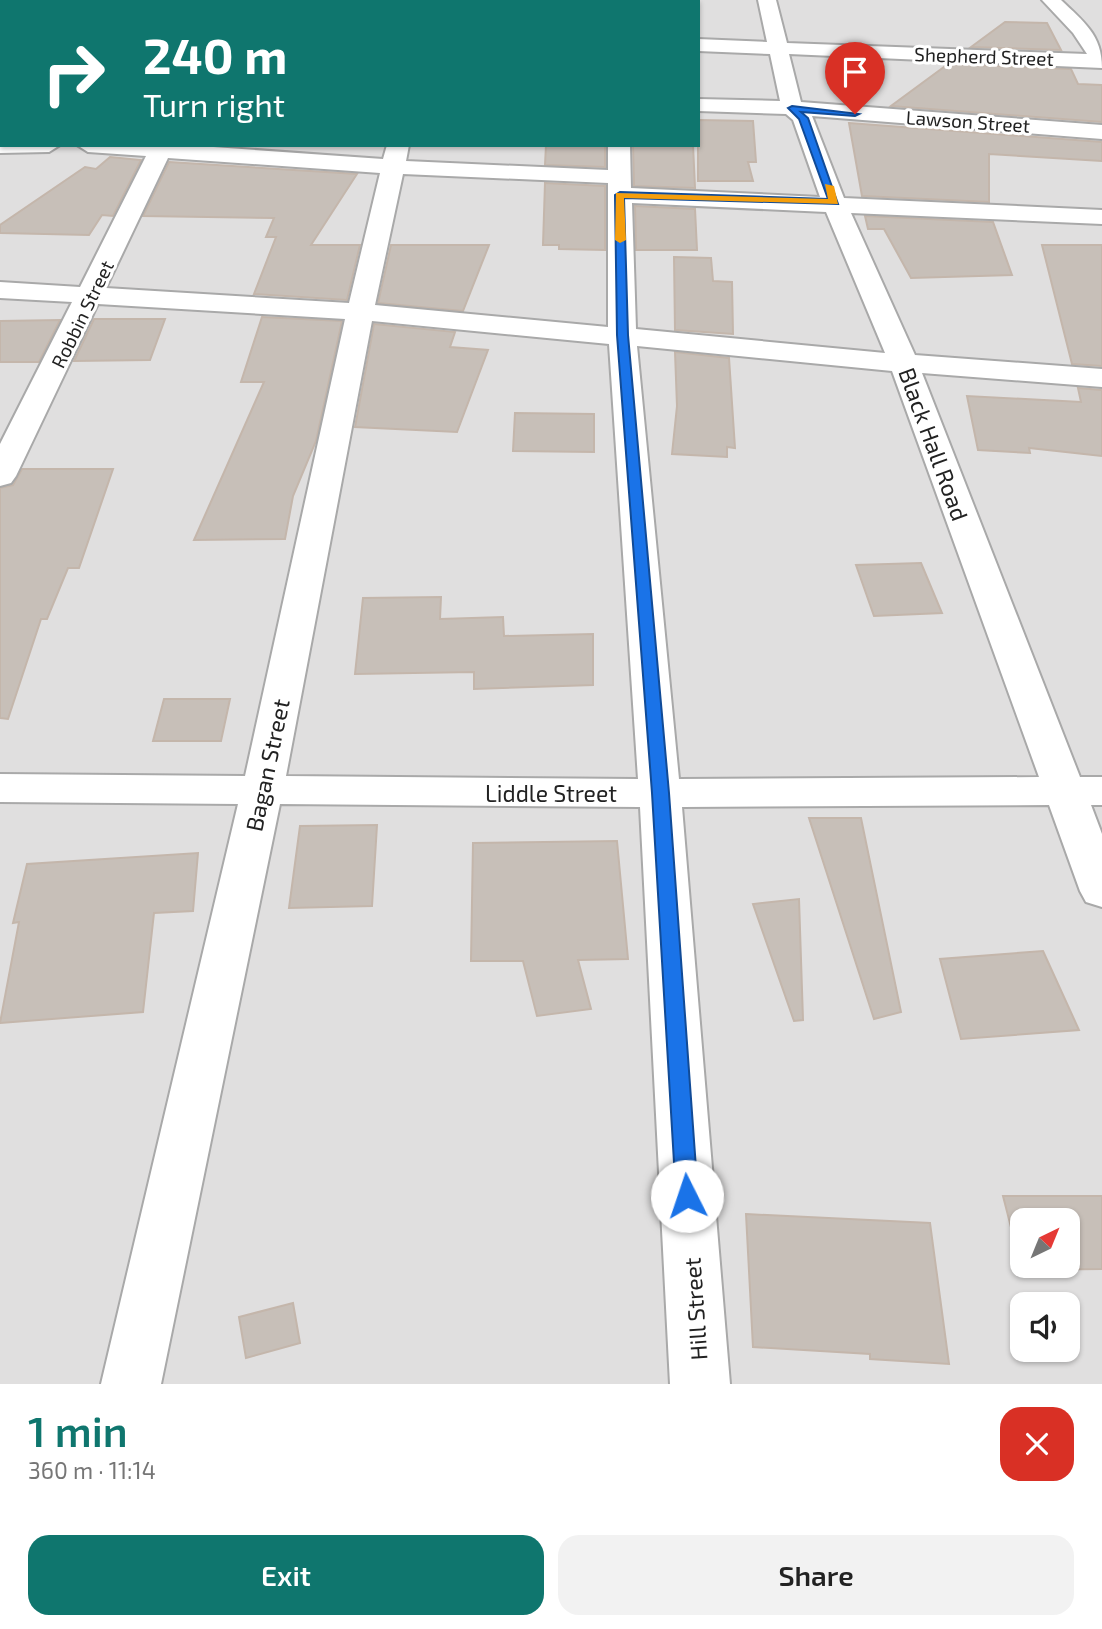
<!DOCTYPE html>
<html lang="en">
<head>
<meta charset="utf-8">
<style>
	:root { --surface:#fff; --page:#f2f2f2; --text:#222; --muted:#767676; --accent:#0f766e }
	body { margin:0; font-family:"Exo 2",sans-serif; background:var(--page); color:var(--text); height:100vh; display:flex; flex-direction:column; font-size:26px; white-space:nowrap }
	* { box-sizing:border-box; margin:0 }
	p { font-size:23px; color:var(--muted) }
	.icon { flex:none; width:38px; height:38px; fill:none; stroke:currentColor; stroke-width:2; stroke-linecap:round; stroke-linejoin:round }
	.map { position:relative; height:1384px; overflow:hidden }
	.side { display:flex; flex-direction:column; background:var(--surface); flex:1 }
	.side>* { flex:none }
	.hud { position:absolute; left:0px; top:0px; width:700px; height:147px; box-shadow:0 2px 5px #0004; background:#0f766e; color:#fff; overflow:hidden }
	.needle { width:46px; rotate:43deg }
	.buttons { position:absolute; left:1010px; top:1208px; display:grid; gap:14px }
	.buttons a { display:grid; place-items:center; width:70px; height:70px; border-radius:14px; background:var(--surface); box-shadow:0 2px 5px #0004; font-size:35px }
	.pin { position:absolute; display:grid; place-items:center; width:60px; height:60px; color:#fff; margin:-72px -30px; border-radius:50% 50% 50% 0; rotate:-45deg; box-shadow:0 0 7px #0007 }
	.pin .icon { rotate:45deg }
	.me { position:absolute; width:77px; margin:-38px; rotate:356deg; stroke-linejoin:round; filter:drop-shadow(0 0 5px #0008) }
	.turn { display:flex; align-items:center; gap:24px; height:147px; padding:0 28px; font-size:32px }
	.turn .icon { width:91px; height:91px; stroke-width:2.5 }
	.turn b { display:block; font-size:49px; line-height:60px }
	.round { display:grid; place-items:center; flex:none; width:74px; height:74px; border-radius:21px; background:var(--page) }
	.overview { display:flex; align-items:center; justify-content:space-between; height:119px; padding:0 28px }
	h1 { font-size:42px; font-weight:600; line-height:52px; color:var(--accent) }
	.button { display:flex; gap:14px; margin-top:auto; padding:14px 28px }
	.button a { flex:1; height:80px; border-radius:21px; background:var(--accent); color:#fff; font-size:28px; font-weight:600; line-height:80px; text-align:center }
	.button a+a { background:var(--page); color:var(--text) }
	.map>svg:first-child { display:block }
	.residential { fill:#e0dfdf; fill-rule:evenodd }
	.building { fill:#c7bfb8; stroke:#c4b6ab; stroke-width:2; fill-rule:evenodd }
	.lines { fill:none; stroke-linecap:round; stroke-linejoin:round }
	.street-casing { stroke:#a9a9a9; stroke-width:4 }
	.street { fill:#fff; fill-rule:evenodd }
	.route { fill:#1a73e8; stroke:#114b97; stroke-width:2 }
	.slow { fill:#f59e0b }
	.labels { text-anchor:middle; dominant-baseline:central; stroke-width:6; stroke-linejoin:round; paint-order:stroke }
	.far-street-label { font-size:19px; fill:#222; stroke:#fff }
	.street-label { font-size:23px; fill:#222; stroke:#fff }
</style>
</head>
<body>
<div class="map">
<svg width="1102" height="1384" viewBox="0 0 1102 1384">
	<rect width="100%" height="100%" fill="#f2efe9"/>
	<path class="residential" d="M0 0H1102V1384H0ZM2 2H698V145H2ZM1022 1220H1068V1265H1022ZM1022 1304H1068V1349H1022Z"/>
	<g class="building">
		<polygon points="1005,22 1047,23 1061,50 971,47"/>
		<polygon points="948,64 1071,69 1078,84 1102,85 1102,122 891,106"/>
		<polygon points="698,120 753,121 756,162 748,162 753,181 698,181"/>
		<polygon points="849,123 1102,142 1102,161 989,154 989,202 862,196"/>
		<polygon points="546,145 605,145 605,167 545,165"/>
		<polygon points="633,145 693,145 695,188 634,186"/>
		<polygon points="110,157 141,160 113,216 102,215 89,235 0,233 0,225 85,167 96,169"/>
		<polygon points="169,162 357,174 311,245 360,245 347,300 254,294 276,237 266,237 274,218 143,216"/>
		<polygon points="545,183 605,186 605,250 559,249 559,245 543,245"/>
		<polygon points="635,206 695,209 697,250 636,250"/>
		<polygon points="865,216 993,222 1012,275 911,278 884,229 868,229"/>
		<polygon points="391,245 489,245 463,311 378,303"/>
		<polygon points="1042,245 1102,245 1102,366 1072,364"/>
		<polygon points="674,257 711,258 713,281 732,282 733,334 675,330"/>
		<polygon points="262,317 342,321 316,441 293,496 285,539 194,540 264,382 241,382"/>
		<polygon points="94,319 165,319 150,360 74,361"/>
		<polygon points="60,320 39,362 0,362 0,321"/>
		<polygon points="374,324 455,332 450,347 488,350 457,432 355,427"/>
		<polygon points="675,352 729,358 735,448 727,447 727,457 672,454 677,406"/>
		<polygon points="1078,388 1102,390 1102,456 1029,448 1030,453 978,450 967,396 1081,402"/>
		<polygon points="515,413 594,414 594,452 513,451"/>
		<polygon points="22,469 113,469 79,568 68,568 47,619 41,619 8,719 0,718 0,488 13,485"/>
		<polygon points="921,563 942,613 874,616 856,565"/>
		<polygon points="441,597 440,619 503,617 504,636 593,634 593,685 474,689 474,672 355,674 363,598"/>
		<polygon points="164,699 230,699 221,741 153,741"/>
		<polygon points="809,818 861,818 901,1012 874,1019"/>
		<polygon points="377,825 372,906 289,908 300,826"/>
		<polygon points="617,841 628,959 578,960 591,1009 537,1016 523,961 471,961 473,843"/>
		<polygon points="198,853 193,911 154,913 143,1012 0,1023 19,922 13,923 27,864"/>
		<polygon points="799,899 803,1020 794,1021 753,904"/>
		<polygon points="1043,951 1079,1030 961,1039 940,959"/>
		<path d="M1003 1196H1102V1269L1022 1270ZM1022 1220H1068V1265H1022Z"/>
		<polygon points="746,1214 930,1223 949,1364 870,1359 870,1354 753,1347"/>
		<polygon points="293,1303 300,1343 246,1358 239,1317"/>
	</g>
	<g class="lines">
		<g class="street-casing">
			<g id="street">
				<rect x="606" y="0" width="18" height="2"/>
				<path d="M758 0H776L787 43 1087 54 1073 33 1042 0H1061C1084 22 1102 35 1102 68L789 54 801 102 1102 125V139L812 116 844 198 1102 210V224L851 213 915 355 1102 369V387L922 373 1080 777H1102V805H1091L1102 834V907L1086 902 1080 891 1049 805 682 807 730 1384H670L640 807 280 804 161 1384H101L238 804 0 802V774L245 776 345 319 98 304 16 476 11 483 0 486V444L72 302 0 298V282L80 287 146 156 88 152 77 145H185L383 159 387 145H409L406 161 608 170V145H630L631 188 820 197 793 120 786 114 698 111V99L780 101 770 54 698 51V39L767 42ZM168 158 380 173 349 303 106 288ZM403 174 608 183V327L375 305ZM632 203 826 212 885 353 636 329ZM372 321 609 344 638 779 286 776ZM637 346 892 371 1039 777 679 779Z"/>
				<polygon points="0,139 2,145 60,145 49,152 0,153"/>
			</g>
		</g>
		<use href="#street" class="street"/>
	</g>
	<polygon class="route" points="792,106 859,114 855,116 801,112 808,118 838,204 624,198 628,335 669,793 698,1196 695,1203 687,1206 679,1203 676,1196 652,793 617,335 615,195 620,192 828,199 799,119 788,108"/>
	<polygon class="slow" points="825,184 834,186 838,204 624,198 626,240 620,243 615,240 616,193 828,199"/>
	<g class="labels">
		<g class="far-street-label">
			<text transform="translate(984 56) rotate(2)">Shepherd Street</text>
			<text transform="translate(968 121) rotate(4)">Lawson Street</text>
			<text transform="translate(82 314) rotate(-64)">Robbin Street</text>
		</g>
		<g class="street-label">
			<text transform="translate(934 444) rotate(70)">Black Hall Road</text>
			<text transform="translate(267 765) rotate(-78)">Bagan Street</text>
			<text x="551" y="793">Liddle Street</text>
			<text transform="translate(695 1309) rotate(-94)">Hill Street</text>
		</g>
	</g>
</svg>
<div class="buttons">
<a><svg class="needle" viewBox="-14 -14 28 28"><path d="M0-13l5 13h-10z" fill="#e53935"/><path d="M0 13l5-13h-10z" fill="#767676"/></svg></a>
<a><svg class="icon" aria-label="sound" viewBox="0 0 24 24"><path d="M4 9h4l5-4v14l-5-4H4zM17 9q2 3 0 6"/></svg></a>
</div>
<div class="pin" style="left:855px;top:114px;background:#d93025"><svg class="icon" aria-label="arrive" viewBox="0 0 24 24"><path d="M6 21V4h12l-3 4 3 4H6"/></svg></div>
<svg class="me" style="left:687px;top:1196px" viewBox="-20 -20 40 40"><circle r="19" fill="#fff"/><path d="M0-13L10 11 0 6-10 11z" fill="#1a73e8"/></svg>
<div class="hud">
<div class="turn"><svg class="icon" aria-label="right" viewBox="0 0 24 24"><path d="M7 20v-9h11M14 6l5 5-5 5"/></svg><div><b>240 m</b>Turn right</div></div>
</div>
</div>
<section class="side">
<div class="overview"><div><h1>1 min</h1><p>360 m · 11:14</p></div><a class="round" style="background:#d93025;color:#fff"><svg class="icon" aria-label="close" viewBox="0 0 24 24"><path d="M6 6l12 12M18 6L6 18"/></svg></a></div>
<div class="button"><a>Exit</a><a>Share</a></div>
</section>
</body>
</html>
